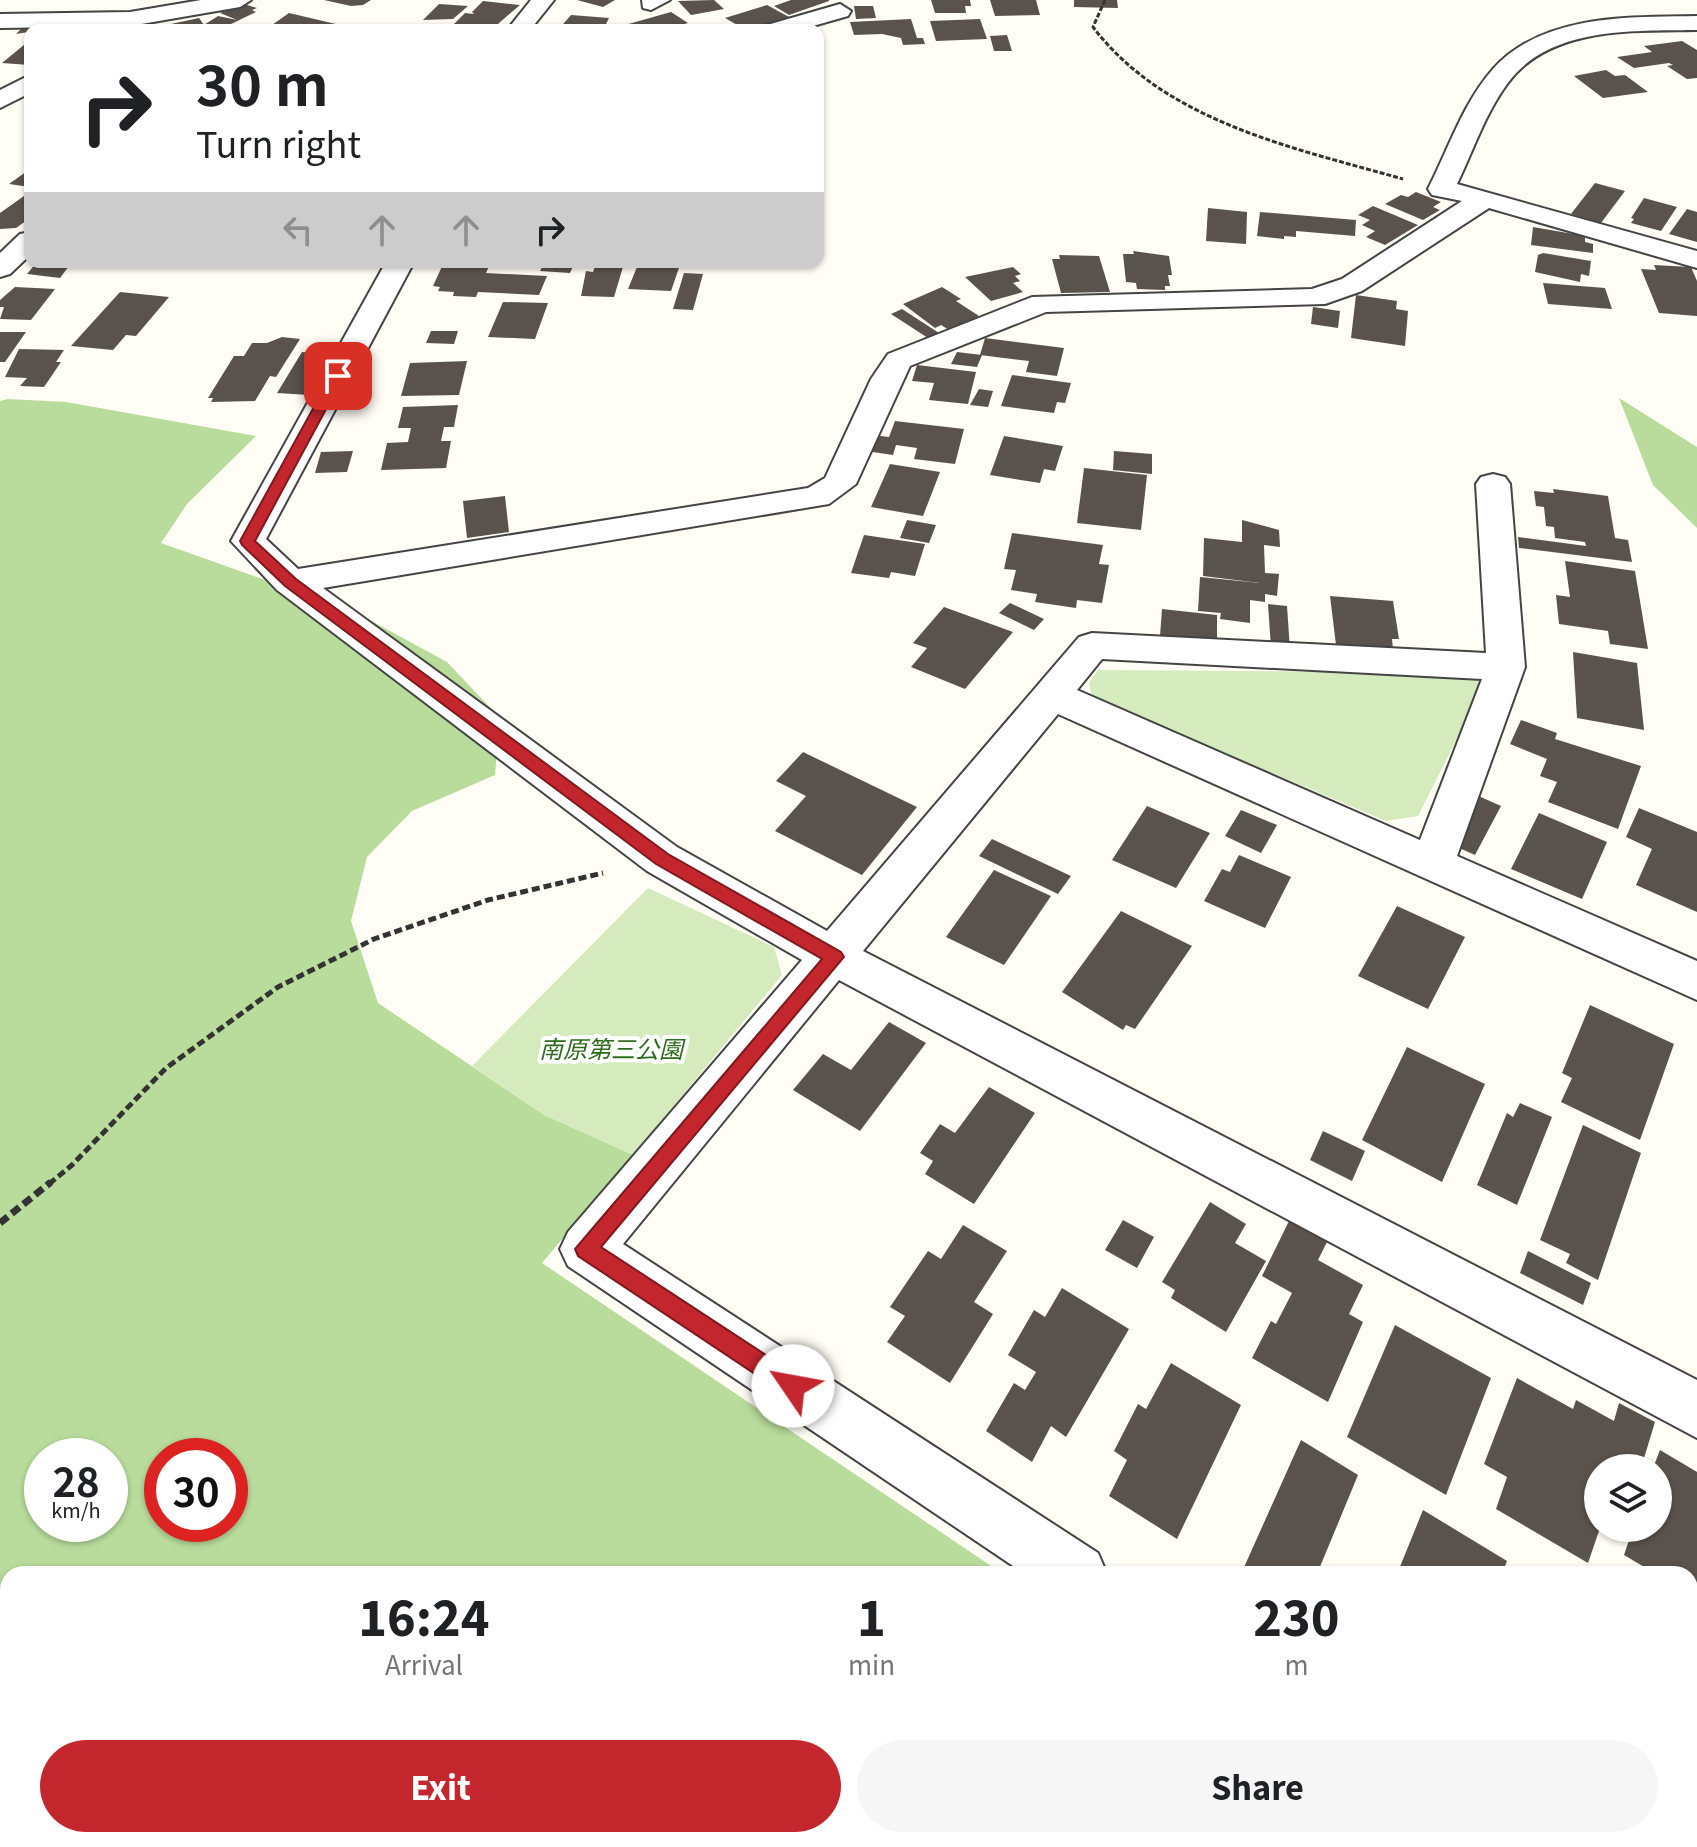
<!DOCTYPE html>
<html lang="en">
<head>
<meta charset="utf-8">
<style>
	:root { --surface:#fff; --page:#f6f6f6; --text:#202124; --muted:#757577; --accent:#c4262e }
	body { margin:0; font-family:Georgia,"Noto Sans JP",serif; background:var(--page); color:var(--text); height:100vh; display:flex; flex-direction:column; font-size:30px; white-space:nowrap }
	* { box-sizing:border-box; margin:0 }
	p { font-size:26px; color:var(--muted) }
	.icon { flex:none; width:44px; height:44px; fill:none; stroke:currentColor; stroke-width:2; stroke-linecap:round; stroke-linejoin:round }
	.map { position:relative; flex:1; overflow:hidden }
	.panel { position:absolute; left:0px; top:1566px; width:1698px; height:282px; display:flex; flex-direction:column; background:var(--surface); border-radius:24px 24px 0 0; box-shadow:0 2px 6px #0004 }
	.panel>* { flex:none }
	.top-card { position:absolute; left:24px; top:24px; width:800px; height:244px; border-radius:16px; box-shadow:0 2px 6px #0004; background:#fff; color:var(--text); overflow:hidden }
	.controls { position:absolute; left:1584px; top:1454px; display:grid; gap:16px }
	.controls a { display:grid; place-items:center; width:88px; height:88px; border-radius:50%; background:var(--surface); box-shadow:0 2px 6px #0004; font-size:40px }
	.speed { position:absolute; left:24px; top:1438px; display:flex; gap:16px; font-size:40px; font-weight:700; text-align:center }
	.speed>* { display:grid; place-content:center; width:104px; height:104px; border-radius:50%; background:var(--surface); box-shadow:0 2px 6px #0004; line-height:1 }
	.speed small { font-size:20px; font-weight:400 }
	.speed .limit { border:12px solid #d22; background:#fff; color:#111 }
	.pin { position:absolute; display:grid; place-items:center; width:68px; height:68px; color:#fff; margin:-34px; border-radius:16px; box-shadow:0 4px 12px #0006 }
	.me { position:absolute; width:88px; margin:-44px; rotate:303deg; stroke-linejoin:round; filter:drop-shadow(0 0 6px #0008) }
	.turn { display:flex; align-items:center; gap:28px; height:168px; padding:0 40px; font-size:36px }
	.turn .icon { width:104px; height:104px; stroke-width:2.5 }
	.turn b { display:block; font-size:56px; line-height:68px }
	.lanes { display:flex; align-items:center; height:76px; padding:0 40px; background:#0003; justify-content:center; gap:40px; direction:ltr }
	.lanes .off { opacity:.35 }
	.eta { display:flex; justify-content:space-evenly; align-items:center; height:136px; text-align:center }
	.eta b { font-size:48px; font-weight:800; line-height:56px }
	.button { display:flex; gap:16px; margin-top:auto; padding:16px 40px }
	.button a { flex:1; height:92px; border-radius:48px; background:var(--accent); color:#fff; font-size:32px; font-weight:800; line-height:92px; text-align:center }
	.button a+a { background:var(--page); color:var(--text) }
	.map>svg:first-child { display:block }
	.green { fill:#d5ebbd }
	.forest { fill:#b9dc9c; fill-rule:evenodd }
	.building { fill:#5a524d }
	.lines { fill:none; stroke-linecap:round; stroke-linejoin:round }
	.street-casing { stroke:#444; stroke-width:4 }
	.path-far2 { stroke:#333; stroke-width:3; stroke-dasharray:5 2; stroke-linecap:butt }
	.path-far1 { stroke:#333; stroke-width:5; stroke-dasharray:8 4; stroke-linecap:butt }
	.path { stroke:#333; stroke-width:7; stroke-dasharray:10 5; stroke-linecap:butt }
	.street { fill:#fff; fill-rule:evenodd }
	.route { fill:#c4262e; stroke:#7f191e; stroke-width:2 }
	.labels { text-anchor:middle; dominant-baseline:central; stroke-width:8; stroke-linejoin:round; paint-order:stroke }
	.park-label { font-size:24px; font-style:italic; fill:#2f6b1f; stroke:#fff }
</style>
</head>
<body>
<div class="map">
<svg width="1697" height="1847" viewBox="0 0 1697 1847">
	<rect width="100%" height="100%" fill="#fffdf5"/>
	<g class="green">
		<polygon points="1098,670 1478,673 1485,683 1418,816 1386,821 1092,697 1089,683"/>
		<polygon points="648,888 774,947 782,975 633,1155 544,1115 472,1066"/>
	</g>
	<g class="forest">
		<polygon points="1619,398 1697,447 1697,528 1653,485"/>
		<path d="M8 399 66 402 256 436 187 504 161 543 355 612 447 662 500 718 495 775 412 811 367 857 351 921 378 1003 544 1115 633 1155 542 1263 1003 1574H8V1840H1399L1409 1847H0V401ZM42 1456H110V1524H42ZM162 1456H230V1524H162Z"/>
	</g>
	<g class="building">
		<polygon points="324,0 371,0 363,5 351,6"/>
		<polygon points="577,0 615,0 603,7"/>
		<polygon points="714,0 724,9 691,15 678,1"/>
		<polygon points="791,0 829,0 829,1 789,15 774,6"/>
		<polygon points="931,0 970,0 971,6 965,6 966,13 935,13"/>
		<polygon points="990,0 1036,0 1040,15 995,16"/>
		<polygon points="1074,0 1117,0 1118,8 1074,7"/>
		<polygon points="483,1 520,5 491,30 448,30 465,13 474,14 472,12"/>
		<polygon points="244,4 257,8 252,10 256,12 229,25 247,30 196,30 218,16 237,20 220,13"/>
		<polygon points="439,4 468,6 453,19 423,20"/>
		<polygon points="767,5 791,18 746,30 725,18"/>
		<polygon points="854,6 873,6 876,18 856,19"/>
		<polygon points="671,12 688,23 664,30 632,30 625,25"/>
		<polygon points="289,13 357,29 357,30 289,30 272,25"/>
		<polygon points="571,15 609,18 603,30 558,30"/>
		<polygon points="199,18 204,25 177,30 171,24"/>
		<polygon points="911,19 917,38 923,38 925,44 903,45 901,38 882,34 854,35 850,22"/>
		<polygon points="980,19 987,39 936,41 930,21"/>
		<polygon points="23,27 59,27 16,34"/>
		<polygon points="1007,35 1012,51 994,51 990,36"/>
		<polygon points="30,40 30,65 2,63"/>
		<polygon points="1682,41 1697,50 1697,78 1687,79 1667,66 1673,65 1669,63 1634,68 1617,57 1652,52 1644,46"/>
		<polygon points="1606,70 1615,76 1625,75 1648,92 1603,98 1574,76"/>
		<polygon points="30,169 30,187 9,184"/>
		<polygon points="1595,183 1625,191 1601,223 1571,214"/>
		<polygon points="1416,192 1441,202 1433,207 1440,210 1423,220 1385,204 1401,195 1408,197"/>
		<polygon points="24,196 30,197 30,218 16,228 0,229 0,213"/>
		<polygon points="1644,198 1677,207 1661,231 1631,223 1634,219 1631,218"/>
		<polygon points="1373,206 1418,225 1385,245 1366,237 1375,231 1362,225 1370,220 1358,215"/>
		<polygon points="1208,208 1247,212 1246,244 1206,241"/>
		<polygon points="1687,209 1697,212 1697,242 1669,234"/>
		<polygon points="1260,212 1356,220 1355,236 1296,231 1296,237 1284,236 1284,239 1257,236"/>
		<polygon points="1533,227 1585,236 1585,242 1593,244 1593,253 1531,245"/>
		<polygon points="1133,251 1169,256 1172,275 1168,275 1170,286 1165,286 1165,290 1137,289 1136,283 1126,282 1123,254 1134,254"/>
		<polygon points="1543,253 1591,261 1589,276 1581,274 1580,282 1535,272 1538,255"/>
		<polygon points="1059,255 1099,256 1110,292 1061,293 1052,259 1060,259"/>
		<polygon points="37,262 72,262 60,278 27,274"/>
		<polygon points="444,262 491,262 486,273 547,276 539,295 478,292 476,297 453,296 454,292 438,291 440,287 433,286"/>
		<polygon points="545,262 575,262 570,273 540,271"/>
		<polygon points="639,262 681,262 671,291 628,289"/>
		<polygon points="1654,265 1691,267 1697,281 1697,316 1659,313 1641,269 1656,270"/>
		<polygon points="595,266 623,267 614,297 581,296 586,271 593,272"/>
		<polygon points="1013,267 1021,274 1015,276 1020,281 1013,283 1023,292 991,301 965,277"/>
		<polygon points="684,273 703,274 693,310 673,309"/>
		<polygon points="1543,283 1605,288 1612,309 1548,304"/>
		<polygon points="15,287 55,289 31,320 0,319 4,307 0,307 0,300"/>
		<polygon points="942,287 961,299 956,301 979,316 949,330 941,325 935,328 903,304"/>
		<polygon points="120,292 169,297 136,336 126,335 113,350 71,346"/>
		<polygon points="1356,295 1397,301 1396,309 1408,311 1405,346 1351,338"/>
		<polygon points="503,302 548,303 535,339 488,337"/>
		<polygon points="1313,307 1340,311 1338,328 1311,324"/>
		<polygon points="902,309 939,333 928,338 891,314"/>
		<polygon points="431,331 458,331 454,344 426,343"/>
		<polygon points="0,332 26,332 5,362 0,362"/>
		<polygon points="282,337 300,339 276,377 270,376 255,401 211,402 213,398 208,398 234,356 244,356 252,343 267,343"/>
		<polygon points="985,338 1064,348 1057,376 1026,372 1029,361 980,355"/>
		<polygon points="19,349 64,350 56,362 61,362 44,387 20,386 27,378 5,377"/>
		<polygon points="302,352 333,354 309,395 277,393"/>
		<polygon points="957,352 982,355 977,367 951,364"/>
		<polygon points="467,361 459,395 401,396 410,363"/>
		<polygon points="917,365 976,372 968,404 929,400 934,383 912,381"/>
		<polygon points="1012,375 1071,383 1065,403 1057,402 1054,413 1001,406"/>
		<polygon points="979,389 993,391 988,407 970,405"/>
		<polygon points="458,405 454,427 444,427 441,441 451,441 446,468 381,470 387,443 408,442 411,428 398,428 403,407"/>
		<polygon points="895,421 964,429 955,464 914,459 917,448 896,445 893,455 859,450 864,434 889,437"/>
		<polygon points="1004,436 1063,446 1055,471 1044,469 1040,483 990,475"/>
		<polygon points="353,451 347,472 315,473 321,452"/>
		<polygon points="1114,451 1152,454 1152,474 1113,470"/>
		<polygon points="890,464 940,472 923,516 871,507"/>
		<polygon points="1084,468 1147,475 1141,530 1077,523"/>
		<polygon points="1553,489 1608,496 1615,538 1628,540 1632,562 1519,548 1518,537 1586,546 1585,542 1555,538 1554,527 1546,526 1544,507 1536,506 1534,491 1554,493"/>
		<polygon points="505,496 509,532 467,538 463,501"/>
		<polygon points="907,520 936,525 929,543 900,538"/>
		<polygon points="1242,520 1279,530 1280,547 1264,545 1265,573 1279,574 1277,596 1265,594 1265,602 1250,600 1250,623 1220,619 1221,613 1198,611 1200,577 1260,583 1203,576 1204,538 1242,542"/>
		<polygon points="1012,533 1103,545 1099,564 1109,565 1102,603 1077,600 1076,608 1035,602 1037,594 1011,590 1016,570 1004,569"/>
		<polygon points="864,535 925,544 915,576 891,572 889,578 851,573"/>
		<polygon points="1565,561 1635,571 1648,649 1610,644 1608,631 1559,624 1556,595 1570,597"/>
		<polygon points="1330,596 1393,601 1399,639 1392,639 1393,649 1336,645"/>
		<polygon points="1010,603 1044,619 1034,630 999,613"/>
		<polygon points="1268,604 1287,606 1290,650 1271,648"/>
		<polygon points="944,607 1013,632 965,689 911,667 927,648 913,643"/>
		<polygon points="1162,609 1217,615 1217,642 1160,636"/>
		<polygon points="1573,652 1637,663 1644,730 1577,718"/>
		<polygon points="1521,720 1557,733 1555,739 1641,766 1618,829 1548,802 1557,782 1540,776 1547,759 1510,744"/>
		<polygon points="803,752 917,807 862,875 775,831 806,796 776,781"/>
		<polygon points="1474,794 1501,806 1475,855 1448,843"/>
		<polygon points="1147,806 1210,833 1176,888 1112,860"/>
		<polygon points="1639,808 1697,832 1697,912 1636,885 1652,849 1626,837"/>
		<polygon points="1241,810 1277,825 1261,853 1225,836"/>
		<polygon points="1539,813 1607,842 1582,899 1511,869"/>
		<polygon points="992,839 1071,876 1058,894 979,856"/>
		<polygon points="1239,855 1291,877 1265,928 1204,901 1222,869 1230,872"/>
		<polygon points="994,870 1051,896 1004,965 946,937"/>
		<polygon points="1397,906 1465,937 1428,1009 1358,976"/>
		<polygon points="1121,911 1192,946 1135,1029 1126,1025 1123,1030 1062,992"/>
		<polygon points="1590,1005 1674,1044 1640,1140 1561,1102 1572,1078 1562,1073"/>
		<polygon points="889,1022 926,1043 860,1131 793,1090 823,1054 851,1070"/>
		<polygon points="1407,1047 1485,1084 1442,1182 1362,1140"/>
		<polygon points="989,1087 1035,1113 974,1204 925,1174 933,1161 920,1153 940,1124 955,1133"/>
		<polygon points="1520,1103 1552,1117 1517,1205 1477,1185 1507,1113 1513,1117"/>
		<polygon points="1583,1125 1641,1153 1598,1280 1566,1263 1570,1254 1540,1240"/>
		<polygon points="1323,1131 1365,1151 1352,1181 1310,1160"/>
		<polygon points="1210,1202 1246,1224 1235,1243 1266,1261 1226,1332 1171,1298 1175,1290 1162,1282"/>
		<polygon points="1123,1220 1154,1237 1137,1268 1105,1250"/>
		<polygon points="1289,1221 1327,1242 1318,1260 1363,1285 1349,1314 1363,1322 1328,1402 1252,1358 1271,1321 1276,1324 1292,1293 1262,1276"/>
		<polygon points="963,1225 1007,1251 974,1302 993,1314 950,1383 887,1342 905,1316 890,1307 928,1251 941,1259"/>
		<polygon points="1528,1251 1591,1283 1583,1305 1520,1273"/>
		<polygon points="1062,1288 1129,1329 1066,1437 1051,1426 1032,1462 986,1431 1014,1383 1025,1390 1036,1372 1008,1355 1034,1310 1045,1317"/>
		<polygon points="1395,1325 1491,1378 1446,1495 1347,1437"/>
		<polygon points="1171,1363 1241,1405 1177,1539 1109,1496 1127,1460 1114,1451 1138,1404 1146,1409"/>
		<polygon points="1517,1378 1573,1409 1576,1400 1614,1421 1619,1403 1655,1422 1641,1468 1598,1468 1600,1528 1588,1563 1496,1509 1507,1477 1484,1464"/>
		<polygon points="1301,1440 1358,1475 1317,1574 1241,1574"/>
		<polygon points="1660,1450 1697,1472 1697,1599 1690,1595 1690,1574 1656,1574 1624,1555 1633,1528 1658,1528 1658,1468 1653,1468"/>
		<polygon points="1423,1510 1507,1561 1502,1574 1397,1574"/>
		<polygon points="1696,1795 1697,1847 1683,1847 1685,1840 1690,1840"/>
		<polygon points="1626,1840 1660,1840 1658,1847 1624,1847"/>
	</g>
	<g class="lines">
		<g class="street-casing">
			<g id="street">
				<polygon points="201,0 251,0 240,7 130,26 0,28 0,14 130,12"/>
				<polygon points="531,0 554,0 530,30 507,30"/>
				<polygon points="642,0 670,0 651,10 643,8"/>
				<polygon points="840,4 851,11 848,16 799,30 764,30 767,25"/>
				<path d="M1697 16V30C1633 31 1549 26 1507 84 1485 114 1473 151 1457 184L1697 251V268L1489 208 1362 291 1325 304 1046 312 910 366 856 484 829 504 323 588 677 847 827 931 1079 637 1092 633 1486 653 1476 484 1481 477 1493 474 1505 477 1510 484 1525 667 1457 856 1697 961V1000L1058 714 863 951 1697 1380V1438L839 980 623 1244 1098 1553 1107 1574H1025L568 1266 560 1249 568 1232 802 960 647 871 277 590 231 541 386 262H414L266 539 298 569 808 488 825 478 871 379 888 354 1032 297 1312 289 1342 279 1462 201 1432 195 1428 189C1448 150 1463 103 1493 69 1542 14 1629 17 1697 16ZM1102 659 1482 679 1420 840 1077 690Z"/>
				<polygon points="30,75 30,93 0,108 0,90"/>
				<polygon points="30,232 30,255 10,274 0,277 0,253 20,234"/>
				<polygon points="1446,1840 1519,1840 1522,1847 1449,1847"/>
			</g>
		</g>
		<path class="path-far2" d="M1105 0 1093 27C1165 122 1294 148 1403 179"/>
		<polyline class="path-far1" points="49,1184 72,1165 166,1068 278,987 374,939 488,900 603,873"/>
		<polyline class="path" points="0,1223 51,1182"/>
		<use href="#street" class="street"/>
	</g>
	<polygon class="route" points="338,373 344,376 255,541 296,579 668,854 841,952 844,957 601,1247 801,1378 804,1386 801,1394 793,1397 785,1394 578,1256 575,1249 822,959 656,864 285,586 242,545 240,541 331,376"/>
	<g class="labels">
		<g class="park-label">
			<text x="611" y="1047">南原第三公園</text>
		</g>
	</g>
</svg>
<div class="controls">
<a><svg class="icon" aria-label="layers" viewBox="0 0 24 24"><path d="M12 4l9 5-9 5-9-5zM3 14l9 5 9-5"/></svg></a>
</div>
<div class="speed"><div>28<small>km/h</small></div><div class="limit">30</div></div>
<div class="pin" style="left:338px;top:376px;background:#d93025"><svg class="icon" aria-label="arrive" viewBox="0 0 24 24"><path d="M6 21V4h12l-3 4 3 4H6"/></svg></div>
<svg class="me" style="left:793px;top:1386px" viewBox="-20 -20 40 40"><circle r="19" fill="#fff"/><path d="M0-13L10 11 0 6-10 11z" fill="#c4262e"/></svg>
<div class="top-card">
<div class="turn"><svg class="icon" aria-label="right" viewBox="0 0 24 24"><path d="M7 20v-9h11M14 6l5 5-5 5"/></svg><div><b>30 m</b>Turn right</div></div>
<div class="lanes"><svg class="icon off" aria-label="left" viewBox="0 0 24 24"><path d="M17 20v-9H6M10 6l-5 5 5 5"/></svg><svg class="icon off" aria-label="ahead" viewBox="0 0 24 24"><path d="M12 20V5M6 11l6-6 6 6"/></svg><svg class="icon off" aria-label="ahead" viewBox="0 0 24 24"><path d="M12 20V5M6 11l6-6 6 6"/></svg><svg class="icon" aria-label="right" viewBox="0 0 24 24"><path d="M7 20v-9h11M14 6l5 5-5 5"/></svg></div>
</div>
<section class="panel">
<div class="eta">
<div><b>16:24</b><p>Arrival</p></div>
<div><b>1</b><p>min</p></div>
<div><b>230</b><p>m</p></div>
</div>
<div class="button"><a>Exit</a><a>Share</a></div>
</section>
</div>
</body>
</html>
